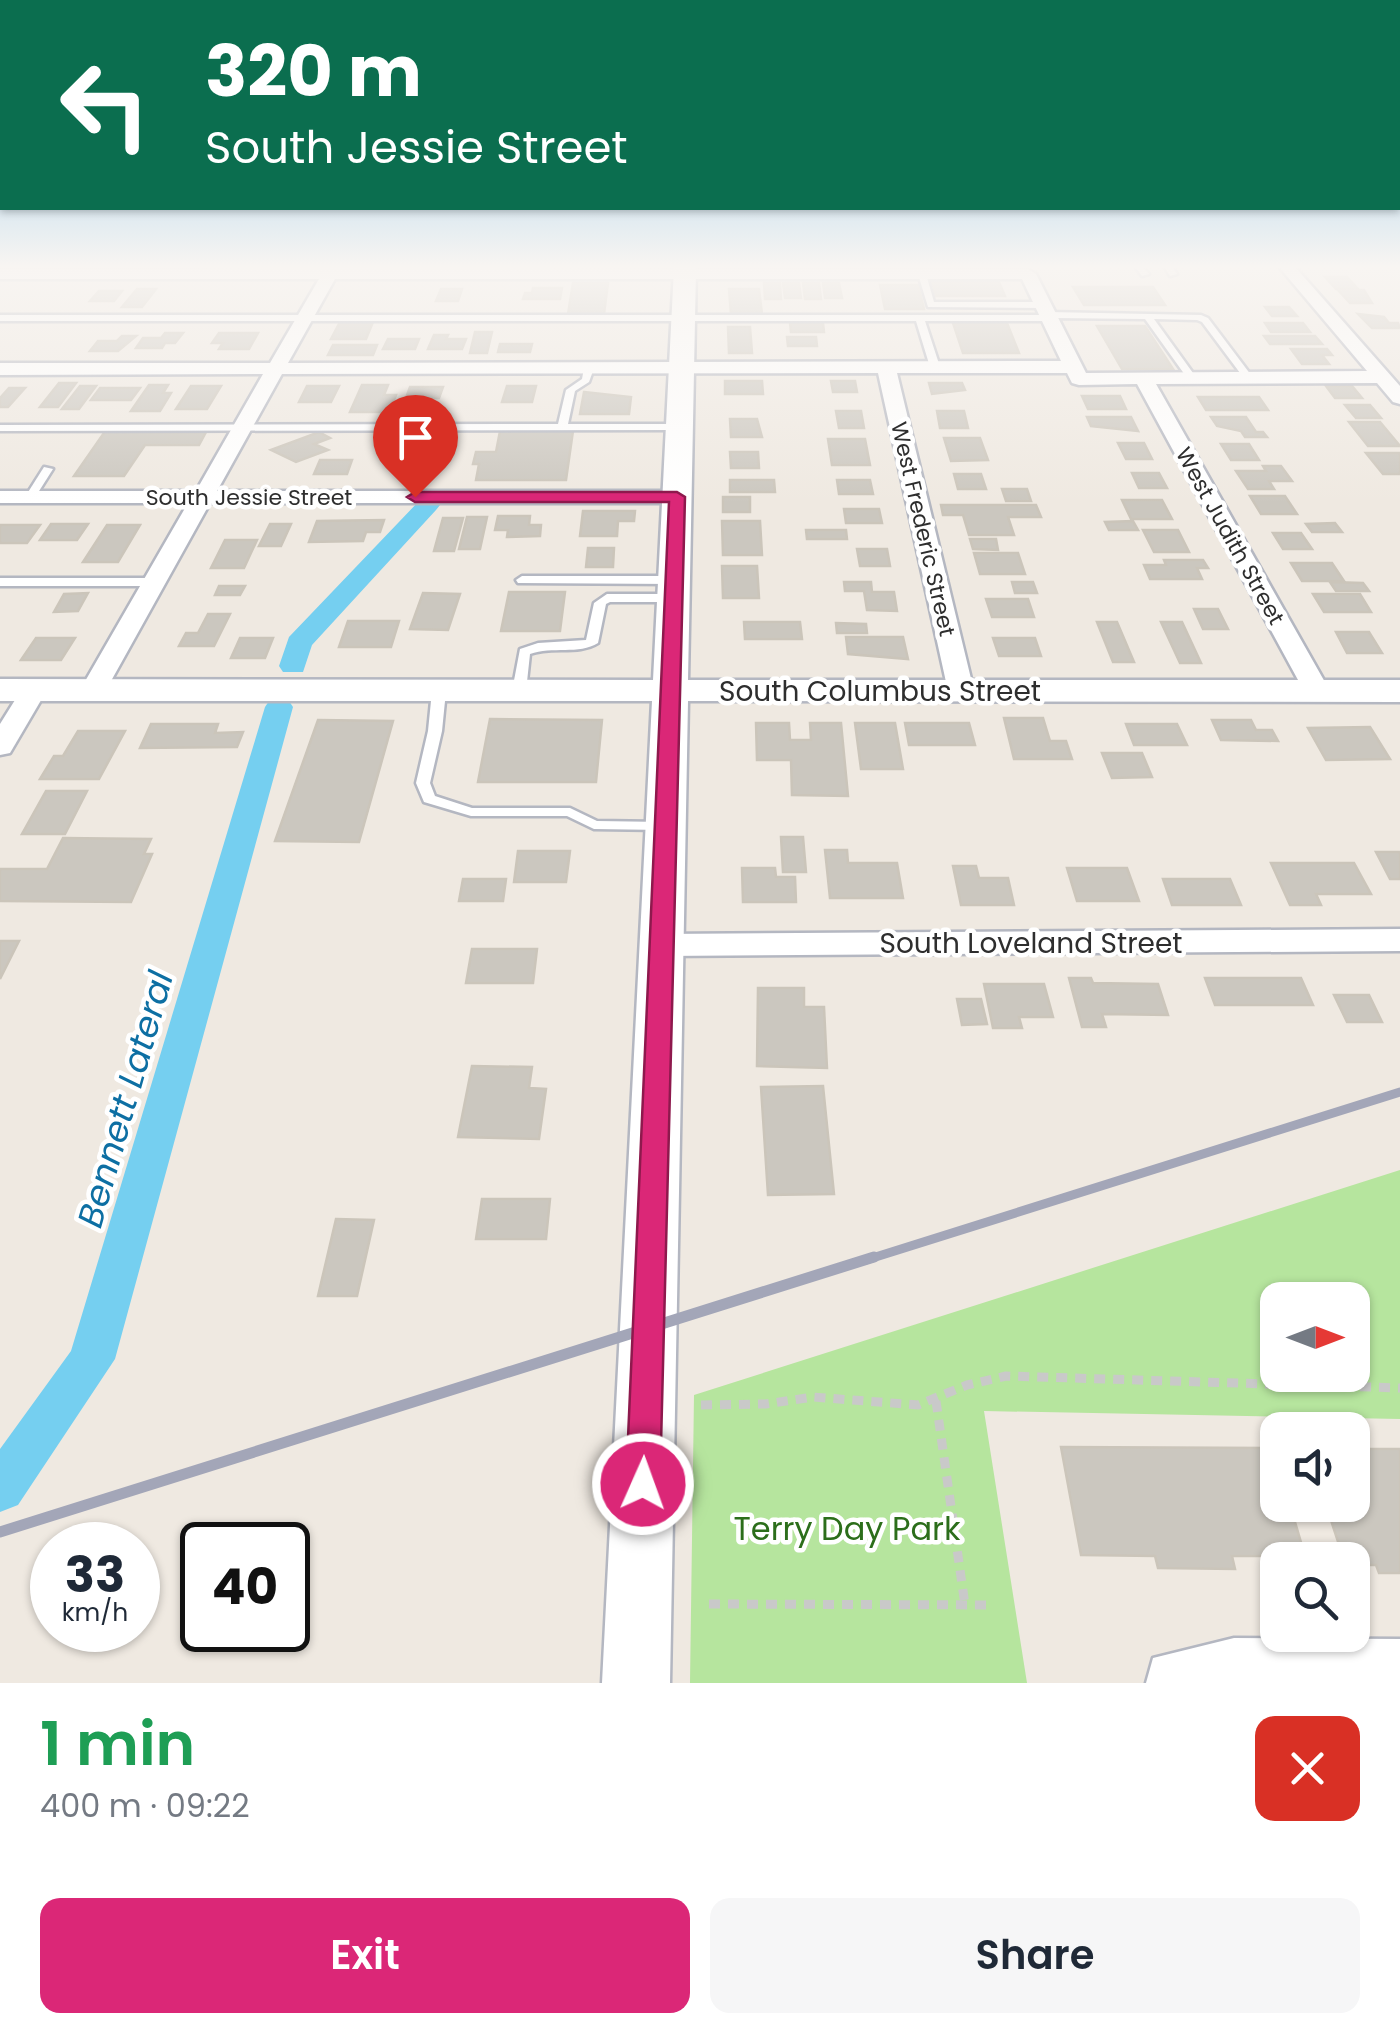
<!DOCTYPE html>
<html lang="en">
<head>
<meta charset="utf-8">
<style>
	:root { --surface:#fff; --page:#f6f6f7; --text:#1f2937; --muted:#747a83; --accent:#db2777 }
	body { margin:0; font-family:Poppins,sans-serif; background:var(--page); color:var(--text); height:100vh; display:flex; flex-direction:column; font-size:38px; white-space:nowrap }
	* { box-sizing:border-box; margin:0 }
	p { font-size:32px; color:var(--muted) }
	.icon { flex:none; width:55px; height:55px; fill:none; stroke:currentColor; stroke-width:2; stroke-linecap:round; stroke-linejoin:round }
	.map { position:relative; height:1683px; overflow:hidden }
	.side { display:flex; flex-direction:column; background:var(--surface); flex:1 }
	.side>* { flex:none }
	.banner { position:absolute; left:0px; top:0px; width:1400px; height:210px; box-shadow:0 2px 8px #0004; background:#0b6e4f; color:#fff; overflow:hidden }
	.needle { width:65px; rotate:90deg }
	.tools { position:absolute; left:1260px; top:1282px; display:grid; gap:20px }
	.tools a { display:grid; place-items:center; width:110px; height:110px; border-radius:20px; background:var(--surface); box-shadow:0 2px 8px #0004; font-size:50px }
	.speed { position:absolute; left:30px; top:1522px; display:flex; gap:20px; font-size:50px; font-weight:700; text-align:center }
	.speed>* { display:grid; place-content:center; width:130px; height:130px; border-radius:50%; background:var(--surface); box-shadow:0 2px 8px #0004; line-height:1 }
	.speed small { font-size:25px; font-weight:400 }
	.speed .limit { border:5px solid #111; border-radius:15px; background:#fff; color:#111 }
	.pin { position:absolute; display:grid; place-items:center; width:85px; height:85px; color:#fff; margin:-102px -42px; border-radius:50% 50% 50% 0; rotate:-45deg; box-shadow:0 0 10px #0007 }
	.pin .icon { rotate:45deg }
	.me { position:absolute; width:110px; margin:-55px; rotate:2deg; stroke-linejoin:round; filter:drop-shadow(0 0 8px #0008) }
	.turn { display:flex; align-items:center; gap:35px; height:210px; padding:0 40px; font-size:45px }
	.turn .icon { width:130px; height:130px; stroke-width:2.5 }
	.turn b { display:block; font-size:70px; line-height:85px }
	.round { display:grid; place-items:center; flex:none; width:105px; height:105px; border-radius:20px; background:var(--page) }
	.headline { display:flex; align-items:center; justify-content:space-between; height:170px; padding:0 40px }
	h1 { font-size:60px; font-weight:600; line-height:75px; color:#1e9e55 }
	.button { display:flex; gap:20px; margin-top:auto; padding:20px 40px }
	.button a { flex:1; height:115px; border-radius:20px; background:var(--accent); color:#fff; font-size:40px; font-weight:600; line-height:115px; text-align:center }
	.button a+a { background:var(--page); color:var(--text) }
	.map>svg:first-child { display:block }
	.green { fill:#b6e59e; fill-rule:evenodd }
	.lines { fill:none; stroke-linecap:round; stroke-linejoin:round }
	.canal { fill:#75cff0; fill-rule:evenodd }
	.building { fill:#cbc7bf; stroke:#cbc5ba; stroke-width:2.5 }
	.lane-casing { stroke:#b4b7c1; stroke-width:5 }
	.street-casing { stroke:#b4b7c1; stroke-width:5 }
	.secondary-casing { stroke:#b4b7c1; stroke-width:5 }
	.path { stroke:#c9c9c9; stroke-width:9; stroke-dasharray:11 8; stroke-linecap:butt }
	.lane { fill:#fff; fill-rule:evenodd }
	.street { fill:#fff; fill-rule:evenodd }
	.secondary { fill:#fff; fill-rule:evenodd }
	.rail-far1 { stroke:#a3a6b8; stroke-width:9 }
	.rail { stroke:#a3a6b8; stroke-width:11 }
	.route { fill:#db2777; stroke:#8e194d; stroke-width:2.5 }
	.labels { text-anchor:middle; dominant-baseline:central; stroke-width:9; stroke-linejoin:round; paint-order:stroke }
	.far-street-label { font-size:22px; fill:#2e2e2e; stroke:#fff }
	.street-label { font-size:28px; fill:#2e2e2e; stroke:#fff }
	.near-park-label { font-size:32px; fill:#2c6e1b; stroke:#fff }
	.near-water-label { font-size:35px; font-style:italic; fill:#0d6fa3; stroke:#fff }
</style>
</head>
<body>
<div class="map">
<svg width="1400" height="1683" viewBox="0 0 1400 1683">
	<rect width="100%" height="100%" fill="#efe9e1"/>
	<path class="green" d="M1400 1170V1419L984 1411 1027 1683H690L694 1395ZM1278 1300H1352V1375H1278Z"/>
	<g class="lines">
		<g class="canal">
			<polygon points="428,498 436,500 440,505 436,510 312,645 303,672 283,672 279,666 289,637 420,500"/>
			<polygon points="279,698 289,701 293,707 115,1359 18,1505 0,1512 0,1449 71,1351 265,707 269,701"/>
		</g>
	</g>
	<g class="building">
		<polygon points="1325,277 1347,277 1358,289 1336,289"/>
		<polygon points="932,282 999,282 1005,296 936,296"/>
		<polygon points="573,283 608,283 604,314 568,314"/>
		<polygon points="764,283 780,283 781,299 765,299"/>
		<polygon points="783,283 799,283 801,298 785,298"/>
		<polygon points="803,283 819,283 821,299 805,299"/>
		<polygon points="823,283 839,283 842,298 825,298"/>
		<polygon points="880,285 918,285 924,309 885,309"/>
		<polygon points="1073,287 1153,287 1165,305 1084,305"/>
		<polygon points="533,288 562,288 560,299 523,299 525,293 532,293"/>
		<polygon points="137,289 156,289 142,307 122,307"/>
		<polygon points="441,289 462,289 458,301 436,301"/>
		<polygon points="729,289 759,289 762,314 731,314"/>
		<polygon points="1338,290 1364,290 1372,303 1350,303"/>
		<polygon points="99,291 122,291 114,301 90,301"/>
		<polygon points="1265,307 1289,307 1297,316 1272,316"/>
		<polygon points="1358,314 1384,317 1389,323 1398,323 1400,328 1372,328"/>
		<polygon points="340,322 373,322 366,339 331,339"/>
		<polygon points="790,323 823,323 824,332 791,332"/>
		<polygon points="953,323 1007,323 1019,353 963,353"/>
		<polygon points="1265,323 1303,323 1310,332 1271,332"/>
		<polygon points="1097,326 1145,326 1173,369 1122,369"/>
		<polygon points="728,327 750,327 752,353 729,353"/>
		<polygon points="475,332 492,332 487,353 470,353"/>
		<polygon points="165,333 183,333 175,343 165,343 162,348 136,348 143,338 161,338"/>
		<polygon points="219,333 258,333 249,349 219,349 223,343 212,343"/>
		<polygon points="434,335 448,335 446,339 466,339 462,349 428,349"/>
		<polygon points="122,336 136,336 118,351 90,351 98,341 117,341"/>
		<polygon points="1264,336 1315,336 1322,344 1270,344"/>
		<polygon points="787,337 816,337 817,346 788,346"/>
		<polygon points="388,339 419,339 415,349 383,349"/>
		<polygon points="500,344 532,344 530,352 498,352"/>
		<polygon points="333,345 377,345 373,355 328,355"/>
		<polygon points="1291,349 1327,349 1332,355 1322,355 1329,364 1302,364"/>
		<polygon points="725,381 762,381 763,394 725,394"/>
		<polygon points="831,381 855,381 857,392 833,392"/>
		<polygon points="59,383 76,383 58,407 40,407"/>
		<polygon points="929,383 962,383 965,390 932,394"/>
		<polygon points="149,385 168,385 163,393 171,393 160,411 131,411"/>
		<polygon points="362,385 388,385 384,395 396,395 389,412 350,412"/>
		<polygon points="80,386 96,386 79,409 62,409"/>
		<polygon points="191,386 221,386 207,409 176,409"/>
		<polygon points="307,386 339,386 331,402 299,402"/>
		<polygon points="507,386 536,386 532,402 502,402"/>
		<polygon points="1326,386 1352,386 1362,398 1335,398"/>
		<polygon points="410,387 443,387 439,398 406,398"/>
		<polygon points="9,388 25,388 8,407 0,407 0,398"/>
		<polygon points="100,388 140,388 131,400 91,400"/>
		<polygon points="584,392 631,397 629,414 580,414"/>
		<polygon points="1082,396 1120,396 1126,409 1088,409"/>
		<polygon points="1198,397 1259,397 1268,410 1206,410"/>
		<polygon points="1345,405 1370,405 1381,418 1356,418"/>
		<polygon points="836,411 861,411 864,428 839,428"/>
		<polygon points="937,411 964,411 968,428 940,428"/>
		<polygon points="1087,417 1131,417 1138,431 1091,426"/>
		<polygon points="1211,417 1246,417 1256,432 1263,432 1267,437 1245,437 1241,431 1217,426"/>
		<polygon points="730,419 757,419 762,437 731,437"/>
		<polygon points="1349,422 1380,422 1400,446 1368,446"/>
		<polygon points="106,430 153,432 206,432 199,445 145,445 124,476 74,476"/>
		<polygon points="500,431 573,431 566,480 476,480 479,464 473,464 476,452 496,452"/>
		<polygon points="319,432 330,438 314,444 328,450 296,462 271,450"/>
		<polygon points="944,438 980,438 988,460 951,461"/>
		<polygon points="828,439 865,439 870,465 832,465"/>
		<polygon points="1118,443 1144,443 1152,459 1126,459"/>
		<polygon points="1221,444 1249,444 1259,460 1231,460"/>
		<polygon points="730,452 758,452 759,468 731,468"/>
		<polygon points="1366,453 1400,453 1400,474 1383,474"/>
		<polygon points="320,460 352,460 347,474 314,474"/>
		<polygon points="1263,466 1281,466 1292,481 1269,481 1274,489 1248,489 1236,471 1266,471"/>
		<polygon points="1132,473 1159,473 1167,488 1139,488"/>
		<polygon points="954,474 981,474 986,489 958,489"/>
		<polygon points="730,480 774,480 775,492 730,492"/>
		<polygon points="837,480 870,480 873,494 839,494"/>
		<polygon points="1002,489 1027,489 1031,501 1006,501"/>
		<polygon points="1250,496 1285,496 1297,514 1261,514"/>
		<rect x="723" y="497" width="27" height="15"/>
		<polygon points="1122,500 1162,500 1172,519 1131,519"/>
		<polygon points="941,505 1036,505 1041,517 1008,517 1014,535 969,535 963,515 943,515"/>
		<polygon points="844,509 879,509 882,523 846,523"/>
		<polygon points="583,511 635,511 634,521 618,521 617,536 580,536"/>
		<polygon points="498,516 530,516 529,525 541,525 540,536 507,537 508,530 495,530"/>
		<polygon points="467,517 487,517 480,549 459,549"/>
		<polygon points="443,518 463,518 454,551 434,551"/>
		<polygon points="384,520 380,532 366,532 363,541 309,542 317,521"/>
		<polygon points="722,521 760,521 762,555 723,555"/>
		<polygon points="1133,521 1138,530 1109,530 1105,522"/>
		<polygon points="1335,523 1342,532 1312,532 1306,524"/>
		<polygon points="51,524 88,524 77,540 40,540"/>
		<polygon points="270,524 291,524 281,546 259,546"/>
		<polygon points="0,525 40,525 27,543 0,543"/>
		<polygon points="107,525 140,525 118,562 83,562"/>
		<polygon points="806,530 846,530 847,539 807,539"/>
		<polygon points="1143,530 1178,530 1189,552 1154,552"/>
		<polygon points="1273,533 1301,533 1312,549 1283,549"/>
		<polygon points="970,539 996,539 998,550 973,549"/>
		<polygon points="225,540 257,540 244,568 211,568"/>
		<polygon points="588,548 614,548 613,567 586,567"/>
		<polygon points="857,549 887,549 890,566 860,566"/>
		<polygon points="974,553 1018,553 1025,574 980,574"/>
		<polygon points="1164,560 1203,560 1208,568 1197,568 1202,579 1150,579 1144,565 1166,565"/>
		<polygon points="1291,563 1332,563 1344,581 1302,581"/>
		<polygon points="722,566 757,566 759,598 723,598"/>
		<polygon points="844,582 871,582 872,592 894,592 897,611 867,610 864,591 845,591"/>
		<polygon points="1012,582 1033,582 1037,593 1015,593"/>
		<polygon points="1330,582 1363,583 1369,591 1336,591"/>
		<polygon points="219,586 245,586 240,595 215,595"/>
		<polygon points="509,592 565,592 560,631 501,631"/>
		<polygon points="88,593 78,611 54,612 64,594"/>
		<polygon points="423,593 460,594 448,630 410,629"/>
		<polygon points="1313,594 1360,594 1371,612 1324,612"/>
		<polygon points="986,599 1028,599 1034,617 992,617"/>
		<polygon points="1194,609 1218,609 1228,629 1203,629"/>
		<polygon points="208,614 230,614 214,646 179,646 186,633 198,633"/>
		<polygon points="348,621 399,621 391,647 339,647"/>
		<polygon points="744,622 800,622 802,639 745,639"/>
		<polygon points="1097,622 1117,622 1134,662 1113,662"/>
		<polygon points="1161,622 1182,622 1201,663 1180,663"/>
		<polygon points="836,623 866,624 867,633 837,633"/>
		<polygon points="1336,632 1369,632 1382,653 1347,653"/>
		<polygon points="846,637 903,637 908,659 848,654"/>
		<polygon points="36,638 75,638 61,660 21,660"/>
		<polygon points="240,638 273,638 265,658 231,658"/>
		<polygon points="993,638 1035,638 1041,656 999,656"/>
		<polygon points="1004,718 1043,718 1050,741 1066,741 1072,759 1014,759"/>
		<polygon points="490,719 602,720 596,782 478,782"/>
		<polygon points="318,720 393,721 359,842 275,841"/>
		<polygon points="1212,720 1251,720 1256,730 1272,730 1278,741 1221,740"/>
		<polygon points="756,723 789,723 790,740 811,740 810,723 841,723 848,796 792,795 791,760 757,760"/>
		<polygon points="855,723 895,723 903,769 861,769"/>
		<polygon points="905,723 969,723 975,745 909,745"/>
		<polygon points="151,724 218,724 215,733 243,732 237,747 140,748"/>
		<polygon points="1126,724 1177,724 1187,745 1134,745"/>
		<polygon points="1370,727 1390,759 1326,760 1308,728"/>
		<polygon points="78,731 125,731 99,779 40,779 54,756 63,756"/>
		<polygon points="1102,753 1142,753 1152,777 1112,778"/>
		<polygon points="46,791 87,791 65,834 22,834"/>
		<polygon points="781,837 803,837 806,872 783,872"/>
		<polygon points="63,838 151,839 144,854 152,854 131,902 0,901 0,869 47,869"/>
		<polygon points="825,850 847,850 848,863 897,863 903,898 830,898"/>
		<polygon points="518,851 570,851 566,882 514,882"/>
		<polygon points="1376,852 1400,852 1400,879 1390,879"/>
		<polygon points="1271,863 1354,863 1371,894 1316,894 1321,905 1290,905"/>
		<polygon points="953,866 976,866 979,878 1008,878 1014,905 961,905"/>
		<polygon points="742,868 775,868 776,877 795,877 796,902 743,902"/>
		<polygon points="1067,868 1127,868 1139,901 1077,901"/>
		<polygon points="463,879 506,879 503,901 459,901"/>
		<polygon points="1163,879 1230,879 1241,905 1172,905"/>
		<polygon points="0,941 19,941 0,979"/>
		<polygon points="472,949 537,949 533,983 466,983"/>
		<polygon points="1069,978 1091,978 1093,983 1158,984 1168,1015 1102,1014 1106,1027 1082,1027"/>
		<polygon points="1205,978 1301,978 1313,1005 1215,1005"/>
		<polygon points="984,984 1044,984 1053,1017 1019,1017 1022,1028 993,1028"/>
		<polygon points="758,988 804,988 804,1007 824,1007 827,1068 757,1066"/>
		<polygon points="1334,995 1369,995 1382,1022 1347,1022"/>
		<polygon points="957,999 981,999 987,1024 962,1025"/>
		<polygon points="472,1066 532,1067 529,1088 546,1089 539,1139 458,1137"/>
		<polygon points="823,1086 834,1194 768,1195 761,1087"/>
		<polygon points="482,1199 550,1199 546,1239 476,1239"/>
		<polygon points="336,1219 374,1220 357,1296 318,1296"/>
		<polygon points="1061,1447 1272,1448 1278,1465 1278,1505 1290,1505 1305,1556 1232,1556 1235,1569 1158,1568 1155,1556 1081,1555"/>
		<polygon points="1352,1449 1400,1449 1400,1573 1379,1573 1376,1565 1352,1565 1352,1560 1344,1560 1326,1505 1352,1505"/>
	</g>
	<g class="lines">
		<g class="lane-casing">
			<g id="lane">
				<polygon points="1136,268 1144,268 1149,274 1142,276"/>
				<polygon points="1165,268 1173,268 1177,274 1170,276"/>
				<polygon points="922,272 926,274 934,302 1043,302 1047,305 1043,308 928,307 918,274"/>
				<polygon points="1048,312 1201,315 1208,318 1254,379 1246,381 1202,322 1197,320 1154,319 1198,380 1193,383 1190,382 1145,319 1054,318 1050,321 925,321 940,367 935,370 930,367 916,321 0,321 0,315 1044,315"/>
				<polygon points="589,365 594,368 589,382 575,391 568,424 679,424 684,427 679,430 0,431 0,425 558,424 566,390 582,379 584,368"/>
				<polygon points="44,467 53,469 34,499 26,499 25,497"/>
				<polygon points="522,576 674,576 680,580 674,584 518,583 516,580"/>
				<polygon points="0,578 154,578 160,582 154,586 0,586"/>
				<path d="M607 594H674L680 598 674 602H610L606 604 598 643C579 655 552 646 530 654L526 691 519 695 514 694 512 691 520 649 538 643 586 640 594 603Z"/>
				<polygon points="439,687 446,691 442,731 430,783 435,796 472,808 570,808 597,821 663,822 670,826 663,830 594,829 567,816 471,816 424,802 416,783 428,731 432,691"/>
			</g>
		</g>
		<g class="street-casing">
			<g id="street">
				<path d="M341 268 1028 269 1036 274 1086 373 1367 371 1280 268H1296L1400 386V404L1393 402 1377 383 1156 384 1330 691 1317 699 1304 691 1137 384 1079 385 1072 383 1067 373H897L974 691 961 699 948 691 878 373 282 374 217 491H677L688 497 677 503H210L106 690 102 696H84L80 690 188 503H0V491H196L263 374 0 375V363H270L319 279H0V269ZM335 279H1022L1061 361 288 363Z"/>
				<polygon points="34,682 47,690 10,753 0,755 0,724 25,684"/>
				<polygon points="1400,929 1400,951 662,956 651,952 646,945 651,938 662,934"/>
				<polygon points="1234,1638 1400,1639 1400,1683 1146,1683 1153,1658"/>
			</g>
		</g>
		<g class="secondary-casing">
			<polygon id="secondary" points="674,268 696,268 688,680 1400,680 1400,702 688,701 670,1683 602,1683 652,701 0,701 0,679 653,680"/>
		</g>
		<g class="path">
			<polyline points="936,1401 965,1605"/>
			<polyline points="701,1405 766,1404 813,1397 918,1405 967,1385 1006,1376 1400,1388"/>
			<polyline points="709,1604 994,1605"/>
		</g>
		<use href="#lane" class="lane"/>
		<use href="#street" class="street"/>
		<use href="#secondary" class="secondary"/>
		<polyline class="rail-far1" points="866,1260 1400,1092"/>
		<polyline class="rail" points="0,1532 874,1257"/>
	</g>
	<linearGradient id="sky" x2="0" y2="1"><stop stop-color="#7abfeb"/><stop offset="0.53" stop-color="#f8f5f2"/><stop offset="1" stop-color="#f8f5f2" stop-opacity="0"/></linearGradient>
	<rect width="1400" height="503" fill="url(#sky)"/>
	<polygon class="route" points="677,492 685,497 660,1484 655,1495 643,1500 631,1495 626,1484 669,502 415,502 407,497 415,492"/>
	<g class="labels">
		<g class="far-street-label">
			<text x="249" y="497">South Jessie Street</text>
			<text transform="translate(923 529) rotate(77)">West Frederic Street</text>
			<text transform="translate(1230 536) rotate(61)">West Judith Street</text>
		</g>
		<g class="street-label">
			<text x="880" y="691">South Columbus Street</text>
			<text x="1031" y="943">South Loveland Street</text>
		</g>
		<g class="near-park-label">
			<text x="847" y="1528">Terry Day Park</text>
		</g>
		<g class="near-water-label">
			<text transform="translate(125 1099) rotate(-74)">Bennett Lateral</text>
		</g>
	</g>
</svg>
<div class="tools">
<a><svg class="needle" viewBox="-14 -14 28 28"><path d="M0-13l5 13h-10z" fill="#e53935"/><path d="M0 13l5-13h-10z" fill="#747a83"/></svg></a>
<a><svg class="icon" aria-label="sound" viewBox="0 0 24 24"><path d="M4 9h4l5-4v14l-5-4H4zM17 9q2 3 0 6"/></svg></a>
<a><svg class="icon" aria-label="search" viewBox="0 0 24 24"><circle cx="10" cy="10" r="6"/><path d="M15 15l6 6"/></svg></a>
</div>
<div class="speed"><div>33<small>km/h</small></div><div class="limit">40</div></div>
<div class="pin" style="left:415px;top:497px;background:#d93025"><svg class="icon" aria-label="arrive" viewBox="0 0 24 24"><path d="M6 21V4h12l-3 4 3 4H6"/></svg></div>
<svg class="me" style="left:643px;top:1484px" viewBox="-20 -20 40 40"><circle r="17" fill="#db2777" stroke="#fff" stroke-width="3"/><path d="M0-11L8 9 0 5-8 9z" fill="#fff"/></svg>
<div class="banner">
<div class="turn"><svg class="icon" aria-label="left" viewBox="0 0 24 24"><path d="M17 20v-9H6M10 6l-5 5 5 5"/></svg><div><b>320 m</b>South Jessie Street</div></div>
</div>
</div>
<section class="side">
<div class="headline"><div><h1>1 min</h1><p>400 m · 09:22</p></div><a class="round" style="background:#d93025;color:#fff"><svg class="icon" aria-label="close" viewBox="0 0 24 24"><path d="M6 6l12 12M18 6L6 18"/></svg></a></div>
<div class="button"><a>Exit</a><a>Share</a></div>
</section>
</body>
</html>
